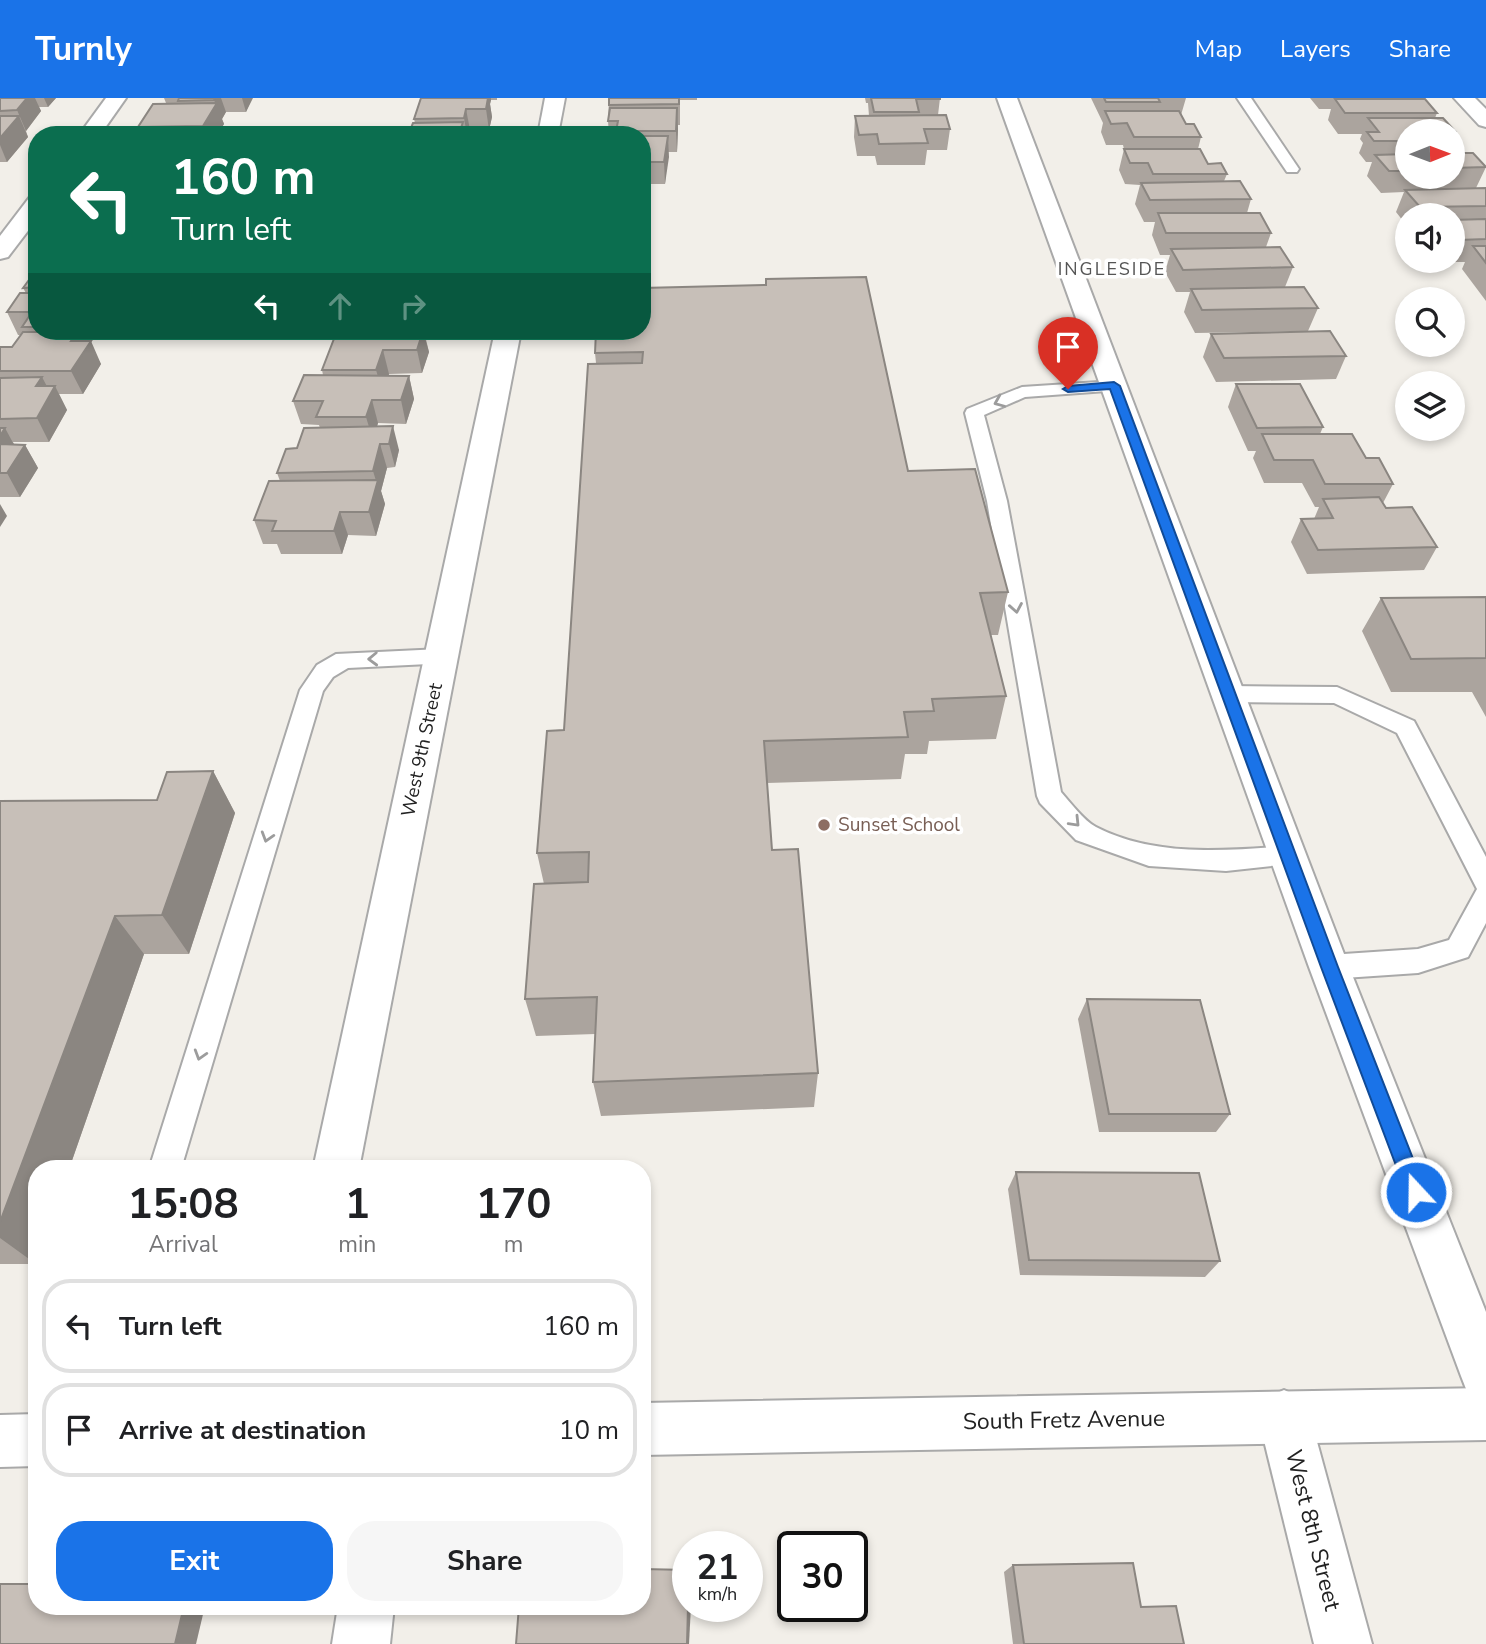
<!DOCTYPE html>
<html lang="en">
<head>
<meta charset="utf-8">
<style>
	:root { --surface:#fff; --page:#f6f6f6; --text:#202124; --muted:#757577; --line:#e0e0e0; --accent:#1a73e8 }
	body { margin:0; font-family:"Nunito Sans",sans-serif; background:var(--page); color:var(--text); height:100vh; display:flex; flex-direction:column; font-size:26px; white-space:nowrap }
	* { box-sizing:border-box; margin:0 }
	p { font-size:23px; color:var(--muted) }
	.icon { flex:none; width:38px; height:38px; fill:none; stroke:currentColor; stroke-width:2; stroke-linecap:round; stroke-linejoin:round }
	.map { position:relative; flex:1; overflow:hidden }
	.sheet { position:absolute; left:28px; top:1062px; width:623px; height:455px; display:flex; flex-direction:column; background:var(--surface); border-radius:28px; box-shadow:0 4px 10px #0003 }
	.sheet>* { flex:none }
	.guide { position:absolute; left:28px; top:28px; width:623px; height:214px; border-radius:28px; box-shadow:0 4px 10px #0003; background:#0b6e4f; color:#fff; overflow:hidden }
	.needle { width:46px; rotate:89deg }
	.fabs { position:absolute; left:1395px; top:21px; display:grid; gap:14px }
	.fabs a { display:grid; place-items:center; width:70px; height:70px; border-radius:50%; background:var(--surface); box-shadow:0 4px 10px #0003; font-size:35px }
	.speed { position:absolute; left:672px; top:1433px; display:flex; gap:14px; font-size:35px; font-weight:700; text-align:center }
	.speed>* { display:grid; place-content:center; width:91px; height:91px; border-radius:50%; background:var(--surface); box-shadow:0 4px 10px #0003; line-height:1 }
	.speed small { font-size:18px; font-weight:400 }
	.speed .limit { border:4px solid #111; border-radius:10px; background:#fff; color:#111 }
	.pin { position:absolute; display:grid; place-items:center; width:60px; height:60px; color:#fff; margin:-72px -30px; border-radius:50% 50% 50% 0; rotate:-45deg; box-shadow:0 0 7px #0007 }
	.pin .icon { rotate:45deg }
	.me { position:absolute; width:77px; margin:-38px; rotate:339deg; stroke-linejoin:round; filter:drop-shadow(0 0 5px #0008) }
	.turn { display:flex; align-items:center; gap:24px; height:147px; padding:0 28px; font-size:32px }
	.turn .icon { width:91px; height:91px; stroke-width:2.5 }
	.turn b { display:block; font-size:49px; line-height:60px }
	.lanes { display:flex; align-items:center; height:66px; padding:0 28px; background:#0003; justify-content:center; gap:35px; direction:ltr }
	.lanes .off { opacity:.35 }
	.eta { display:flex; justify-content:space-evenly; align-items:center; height:119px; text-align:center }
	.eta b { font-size:42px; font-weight:700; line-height:49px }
	.cta { display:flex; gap:14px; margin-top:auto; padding:14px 28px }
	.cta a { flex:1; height:80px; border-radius:28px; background:var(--accent); color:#fff; font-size:28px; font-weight:700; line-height:80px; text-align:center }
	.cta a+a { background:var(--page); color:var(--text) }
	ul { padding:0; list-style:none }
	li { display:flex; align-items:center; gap:21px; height:94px; margin:0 14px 10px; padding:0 14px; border:4px solid var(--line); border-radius:28px }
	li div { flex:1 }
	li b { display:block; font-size:26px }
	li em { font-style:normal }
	header { display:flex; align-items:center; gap:42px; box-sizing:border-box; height:98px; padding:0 35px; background:var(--accent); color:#fff }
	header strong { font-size:33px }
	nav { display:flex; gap:38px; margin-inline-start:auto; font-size:24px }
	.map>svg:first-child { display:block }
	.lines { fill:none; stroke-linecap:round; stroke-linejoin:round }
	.service-casing { stroke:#a9a9a9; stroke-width:4 }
	.minor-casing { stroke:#a9a9a9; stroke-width:4 }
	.tertiary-casing { stroke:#a9a9a9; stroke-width:4 }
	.service { fill:#fff; fill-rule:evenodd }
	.minor { fill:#fff; fill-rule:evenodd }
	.tertiary { fill:#fff; fill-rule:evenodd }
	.wall { fill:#aba49e }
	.shaded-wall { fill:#8b8681 }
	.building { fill:#c7bfb8; stroke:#8b8681; stroke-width:2 }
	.oneway { stroke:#9c9c9c }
	.route { fill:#1a73e8; stroke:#114b97; stroke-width:2 }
	.education-dot { fill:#8d6e63; stroke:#fff; stroke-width:2.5 }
	.labels { text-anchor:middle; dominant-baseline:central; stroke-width:7; stroke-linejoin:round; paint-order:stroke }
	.far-neighbourhood-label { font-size:18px; letter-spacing:2px; fill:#555; stroke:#fff }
	.street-label { font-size:19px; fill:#222; stroke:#fff }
	.education-label { font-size:19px; fill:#785e54; stroke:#fff; text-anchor:start }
	.near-street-label { font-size:23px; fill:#222; stroke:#fff }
</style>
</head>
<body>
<header>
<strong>Turnly</strong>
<nav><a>Map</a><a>Layers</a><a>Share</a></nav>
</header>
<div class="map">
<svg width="1486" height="1546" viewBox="0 0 1486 1546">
	<rect width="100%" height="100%" fill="#f2efe9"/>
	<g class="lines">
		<g class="service-casing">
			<g id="service">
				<polygon points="1237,0 1251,0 1299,71 1297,74 1287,74"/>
				<path d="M1114 283 1120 284 1123 288 1120 292 1025 299 984 317 1007 403 1061 694C1071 705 1083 722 1096 729 1154 759 1226 753 1289 748L1298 751 1302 758 1298 765 1226 773 1149 768 1076 742 1040 705 1037 698 987 403 965 315 967 311 1022 289Z"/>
				<polygon points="441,551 449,553 452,559 449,565 348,570 333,579 323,593 181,1071 149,1071 300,592 317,567 336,556"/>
				<polygon points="1229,588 1337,589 1414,623 1486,759 1486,825 1468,859 1418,875 1329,881 1319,877 1315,869 1319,861 1329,857 1418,851 1449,842 1477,791 1397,635 1334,605 1229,604 1221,602 1217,596 1221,590"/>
			</g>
		</g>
		<g class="minor-casing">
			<g id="minor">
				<polygon points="106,0 126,0 100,37 79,37"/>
				<polygon points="545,0 565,0 558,37 538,37"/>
				<polygon points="997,0 1017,0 1349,869 1486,1214 1486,1303 1468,1296 1461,1278 1309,869"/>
				<polygon points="1454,0 1475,0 1486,11 1486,29 1479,27"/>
				<polygon points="37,98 37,121 8,159 0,161 0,138 29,100"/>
				<polygon points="495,233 521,233 359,1071 313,1071"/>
				<polygon points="1284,1292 1302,1300 1310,1318 1372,1546 1314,1546 1258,1318 1266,1300"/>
				<polygon points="338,1508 394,1508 390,1546 332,1546"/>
			</g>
		</g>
		<g class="tertiary-casing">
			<g id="tertiary">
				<polygon points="1486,1290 1486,1342 642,1357 642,1305"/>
				<polygon points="37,1316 37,1368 0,1369 0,1317"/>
			</g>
		</g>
		<use href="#service" class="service"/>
		<use href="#minor" class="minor"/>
		<use href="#tertiary" class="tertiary"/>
	</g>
	<g class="wall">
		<polygon points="0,0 56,0 48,9 39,9 41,13 26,33 28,39 7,64 0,64"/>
		<polygon points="164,0 252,0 246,14 226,14 222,21 224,26 217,37 139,32 138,29 166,5"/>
		<polygon points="421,0 497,0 497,2 491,2 490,6 492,19 489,32 470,32 469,33 479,37 415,25 414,21"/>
		<polygon points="609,0 697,0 697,2 680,2 680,27 678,27 677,54 668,54 665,86 642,86 642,37 609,37 608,23"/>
		<polygon points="865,0 940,0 938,17 950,31 947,52 927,52 925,67 877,67 875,58 857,58 854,39 855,18 869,18 868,5 866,5"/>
		<polygon points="1091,0 1186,0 1181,17 1186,26 1201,39 1198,51 1208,66 1227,76 1224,83 1251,101 1247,115 1271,135 1266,149 1293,169 1285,189 1318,210 1308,233 1195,235 1184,214 1190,194 1176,194 1165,174 1170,157 1160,157 1152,137 1155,124 1144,124 1135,106 1140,87 1125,86 1119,72 1124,51 1123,47 1106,47 1101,34 1103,25"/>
		<polygon points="1310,0 1412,0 1411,1 1437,15 1435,20 1455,33 1452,38 1452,33 1407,33 1407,79 1452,79 1452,55 1486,69 1476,90 1486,90 1486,203 1462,171 1465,164 1449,164 1448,163 1452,163 1452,117 1407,117 1407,128 1396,114 1404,94 1381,95 1367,78 1372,64 1366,64 1359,55 1363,45 1360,41 1362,36 1338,36 1328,22 1331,11 1319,11"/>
		<polygon points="37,171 37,233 118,233 115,238 88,239 86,243 101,266 83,296 59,296 67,312 49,344 13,344 14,346 25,347 38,370 20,399 0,399 0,249 12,249 21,237 18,237 7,214 26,195 23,190"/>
		<polygon points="337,233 433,233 424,233 429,254 422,275 389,276 388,278 409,278 414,301 406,326 378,325 377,328 399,352 395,369 387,370 381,393 385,406 376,438 348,437 342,456 281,456 277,446 263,446 254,422 280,383 277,375 297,350 320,330 319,327 301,326 293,303 323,277 322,272"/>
		<polygon points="596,233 908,373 1008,494 998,537 991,537 1006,598 996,641 929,643 927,656 905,656 901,681 767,685 772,752 818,975 814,1009 601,1018 593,984 595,936 536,938 525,901 544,786 537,755 564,632 596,265 595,255"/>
		<polygon points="1211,236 1346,258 1336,281 1216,284 1203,259"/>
		<polygon points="1236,286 1323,329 1320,336 1366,360 1393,386 1383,405 1386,410 1437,449 1424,472 1307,476 1291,444 1301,421 1314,421 1319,409 1315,409 1302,385 1264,385 1253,360 1256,353 1248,353 1228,309"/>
		<polygon points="1486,499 1486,619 1472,594 1391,594 1362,533 1381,500"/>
		<polygon points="213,673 235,715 189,856 144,856 36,1166 0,1166 0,703 157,702"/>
		<polygon points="1087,901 1230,1016 1216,1034 1099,1034 1078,921"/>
		<polygon points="1016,1074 1220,1163 1205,1179 1020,1177 1008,1091"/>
		<polygon points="1013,1467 1141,1509 1184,1546 1013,1546 1004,1474"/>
	</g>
	<g class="shaded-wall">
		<polygon points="27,0 35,0 41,13 26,33 17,12"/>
		<polygon points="44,0 56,0 48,9"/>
		<polygon points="215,0 221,0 226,14 222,21 224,26 217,37 206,37 203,28 216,7 214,2"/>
		<polygon points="242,0 253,0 246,14"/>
		<polygon points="486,0 491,0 491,2 490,6 492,19 489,32 486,11"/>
		<polygon points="677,10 678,31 677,54 676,33"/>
		<polygon points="466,11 470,32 469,37 467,37 464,20"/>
		<polygon points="19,18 28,39 7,64 0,47 0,40"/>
		<polygon points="668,38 669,59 665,86 664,64"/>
		<polygon points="72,233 86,233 88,239 83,248 91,243 101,266 83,296 71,273 71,243 75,238"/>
		<polygon points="112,233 118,233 115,238"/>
		<polygon points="423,233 429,254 422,275 417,252"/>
		<polygon points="383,252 389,276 383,295 376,272"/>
		<polygon points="409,278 414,301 406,326 401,302"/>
		<polygon points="42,279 51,296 55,288 67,312 49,344 37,320 36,288"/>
		<polygon points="372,302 378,325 373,342 366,319"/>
		<polygon points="393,328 399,352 395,369 389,346"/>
		<polygon points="5,330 18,354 0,356 0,338"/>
		<polygon points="380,346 387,370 381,393 385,406 376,438 369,414 377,386 373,373"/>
		<polygon points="25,347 38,370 20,399 7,375"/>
		<polygon points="0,406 7,418 0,429"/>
		<polygon points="340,414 348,437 342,456 334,433"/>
		<polygon points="213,673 235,715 189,856 162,817"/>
		<polygon points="115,818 144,856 69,1071 37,1071 37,1163 36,1166 0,1140 0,1124"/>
		<polygon points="184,1508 205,1508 196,1546 175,1546"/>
		<polygon points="688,1508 691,1508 689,1546 687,1546"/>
	</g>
	<g class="building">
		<polygon points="0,0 27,0 17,12 0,13"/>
		<polygon points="179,0 215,0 214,2 178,3"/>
		<polygon points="421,0 488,0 486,11 466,11 464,20 414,21"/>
		<polygon points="609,0 679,0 679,6 609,7"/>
		<polygon points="871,0 940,0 940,1 916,1 919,14 874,14"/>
		<polygon points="1104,0 1158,0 1160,4 1106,4"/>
		<polygon points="1335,1 1425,1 1437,15 1345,15"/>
		<polygon points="217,5 203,28 138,29 153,6"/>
		<polygon points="610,10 677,10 676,33 616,33 618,23 608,23"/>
		<polygon points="1105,13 1179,13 1186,26 1194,26 1201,39 1134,39 1127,25 1111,26"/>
		<polygon points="946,17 950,31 924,31 928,45 879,46 877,36 859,37 855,18"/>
		<polygon points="0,18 19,18 0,40"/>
		<polygon points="1368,20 1443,20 1455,33 1407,33 1407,43 1374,43 1367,34 1379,34"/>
		<polygon points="463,24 460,33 479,33 478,37 408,37 413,25"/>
		<polygon points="135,32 213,32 209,37 131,37"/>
		<polygon points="642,38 668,38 664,64 642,64"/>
		<polygon points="1124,51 1200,51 1208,66 1221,65 1227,76 1153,76 1148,65 1130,65"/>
		<polygon points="1452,55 1473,55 1486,69 1452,70"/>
		<polygon points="1407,56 1407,73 1389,73 1375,57"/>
		<polygon points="1240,83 1251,101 1150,102 1141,85"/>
		<polygon points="1486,90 1486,108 1420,109 1405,92"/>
		<polygon points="1158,115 1260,115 1271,135 1166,135"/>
		<polygon points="1486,121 1486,141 1459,142 1452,133 1452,122"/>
		<polygon points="1473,148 1486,148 1486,165"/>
		<polygon points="1280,149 1293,169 1183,172 1171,151"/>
		<polygon points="37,171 37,189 23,190"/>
		<polygon points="866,179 908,373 975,371 1008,494 980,495 1006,598 932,601 934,613 904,614 908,639 764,643 772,752 798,751 818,975 593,984 597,899 525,901 534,786 588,784 589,754 537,755 547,633 564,632 588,266 642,265 643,254 595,255 596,233 642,233 642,190 766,187 766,181"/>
		<polygon points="1304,189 1318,210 1202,212 1191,191"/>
		<polygon points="20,195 37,195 37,229 22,229 32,214 7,214"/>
		<polygon points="337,233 423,233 417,252 383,252 376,272 322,272"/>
		<polygon points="1330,233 1346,258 1224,260 1211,236"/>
		<polygon points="23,234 77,234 71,243 91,243 71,273 0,273 0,249 12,249"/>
		<polygon points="304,277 409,278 401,302 372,302 366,319 316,319 323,303 293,303"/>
		<polygon points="42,279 36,288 55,288 37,320 0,321 0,280"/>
		<polygon points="1236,286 1300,286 1323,329 1257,330"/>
		<polygon points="393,328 389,346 380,346 373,373 277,375 286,351 297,350 304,330"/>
		<polygon points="0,330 5,330 0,338"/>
		<polygon points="1262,336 1352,336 1366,360 1379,360 1393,386 1325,386 1313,362 1274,362"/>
		<polygon points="0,346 25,347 7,375 0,375"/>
		<polygon points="378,382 369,414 340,414 334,433 272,433 276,423 254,422 269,383"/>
		<polygon points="1379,399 1386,410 1412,409 1437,449 1318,452 1301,421 1333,420 1323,401"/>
		<polygon points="1486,499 1486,560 1411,561 1381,500"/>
		<polygon points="213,673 162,817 115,818 0,1124 0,703 157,702 167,674"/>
		<polygon points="1087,901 1200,902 1230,1016 1109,1016"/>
		<polygon points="1016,1074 1199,1075 1220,1163 1029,1162"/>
		<polygon points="1133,1465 1141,1509 1176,1508 1184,1546 1024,1546 1013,1467"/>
		<polygon points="642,1471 688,1472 688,1508 687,1546 516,1546 519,1508 642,1508"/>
		<polygon points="0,1486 37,1486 37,1508 184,1508 175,1546 0,1546"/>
	</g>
	<defs><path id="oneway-chevron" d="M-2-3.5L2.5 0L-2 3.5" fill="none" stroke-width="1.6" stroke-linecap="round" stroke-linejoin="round" transform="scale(1.75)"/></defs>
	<g class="oneway">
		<use href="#oneway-chevron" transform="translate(999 304) rotate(157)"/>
		<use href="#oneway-chevron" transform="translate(1016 510) rotate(80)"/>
		<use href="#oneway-chevron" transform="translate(373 561) rotate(178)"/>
		<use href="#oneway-chevron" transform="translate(1075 724) rotate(46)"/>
		<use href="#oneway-chevron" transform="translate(267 739) rotate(107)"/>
		<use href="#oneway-chevron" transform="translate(200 957) rotate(107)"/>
	</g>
	<polygon class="route" points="1114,284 1120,288 1338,869 1426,1094 1423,1101 1416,1104 1409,1101 1406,1094 1321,869 1110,291 1068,294 1063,291 1068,288"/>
	<circle class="education-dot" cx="824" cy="727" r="7"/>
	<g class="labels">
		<g class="far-neighbourhood-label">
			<text x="1112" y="171">INGLESIDE</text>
		</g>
		<g class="street-label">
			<text transform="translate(422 652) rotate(-78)">West 9th Street</text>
		</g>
		<g class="education-label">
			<text x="838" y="727">Sunset School</text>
		</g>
		<g class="near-street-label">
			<text transform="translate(1064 1322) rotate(-1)">South Fretz Avenue</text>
			<text transform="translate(1313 1432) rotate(76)">West 8th Street</text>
		</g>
	</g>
</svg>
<div class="fabs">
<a><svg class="needle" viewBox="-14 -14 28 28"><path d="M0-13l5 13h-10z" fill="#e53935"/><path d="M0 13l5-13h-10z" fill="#757577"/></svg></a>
<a><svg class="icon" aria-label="sound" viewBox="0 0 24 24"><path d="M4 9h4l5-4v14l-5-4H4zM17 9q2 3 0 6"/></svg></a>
<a><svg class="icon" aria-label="search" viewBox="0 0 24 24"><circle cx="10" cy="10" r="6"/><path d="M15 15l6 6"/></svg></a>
<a><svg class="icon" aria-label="layers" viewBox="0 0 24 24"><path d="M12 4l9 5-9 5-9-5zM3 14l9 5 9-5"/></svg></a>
</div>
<div class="speed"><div>21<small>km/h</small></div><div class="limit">30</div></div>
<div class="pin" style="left:1068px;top:291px;background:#d93025"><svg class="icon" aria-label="arrive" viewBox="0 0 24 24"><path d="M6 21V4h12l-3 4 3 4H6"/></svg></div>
<svg class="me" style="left:1416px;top:1094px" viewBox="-20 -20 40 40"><circle r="17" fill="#1a73e8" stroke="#fff" stroke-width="3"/><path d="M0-11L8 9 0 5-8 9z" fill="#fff"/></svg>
<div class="guide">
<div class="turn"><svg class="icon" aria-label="left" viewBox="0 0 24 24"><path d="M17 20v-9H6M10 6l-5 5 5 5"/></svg><div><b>160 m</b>Turn left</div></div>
<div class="lanes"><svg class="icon" aria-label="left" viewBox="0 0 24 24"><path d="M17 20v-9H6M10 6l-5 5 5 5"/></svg><svg class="icon off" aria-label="ahead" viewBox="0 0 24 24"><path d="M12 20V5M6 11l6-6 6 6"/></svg><svg class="icon off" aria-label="right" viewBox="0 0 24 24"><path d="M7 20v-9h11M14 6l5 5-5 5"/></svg></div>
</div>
<section class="sheet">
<div class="eta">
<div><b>15:08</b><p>Arrival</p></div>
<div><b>1</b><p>min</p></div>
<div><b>170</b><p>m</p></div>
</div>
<ul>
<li><svg class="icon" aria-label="left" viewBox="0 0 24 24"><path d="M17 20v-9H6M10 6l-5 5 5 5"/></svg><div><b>Turn left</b></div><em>160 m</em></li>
<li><svg class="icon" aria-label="arrive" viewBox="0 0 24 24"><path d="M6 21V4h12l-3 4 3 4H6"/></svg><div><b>Arrive at destination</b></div><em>10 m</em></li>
</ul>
<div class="cta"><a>Exit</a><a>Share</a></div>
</section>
</div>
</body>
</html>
